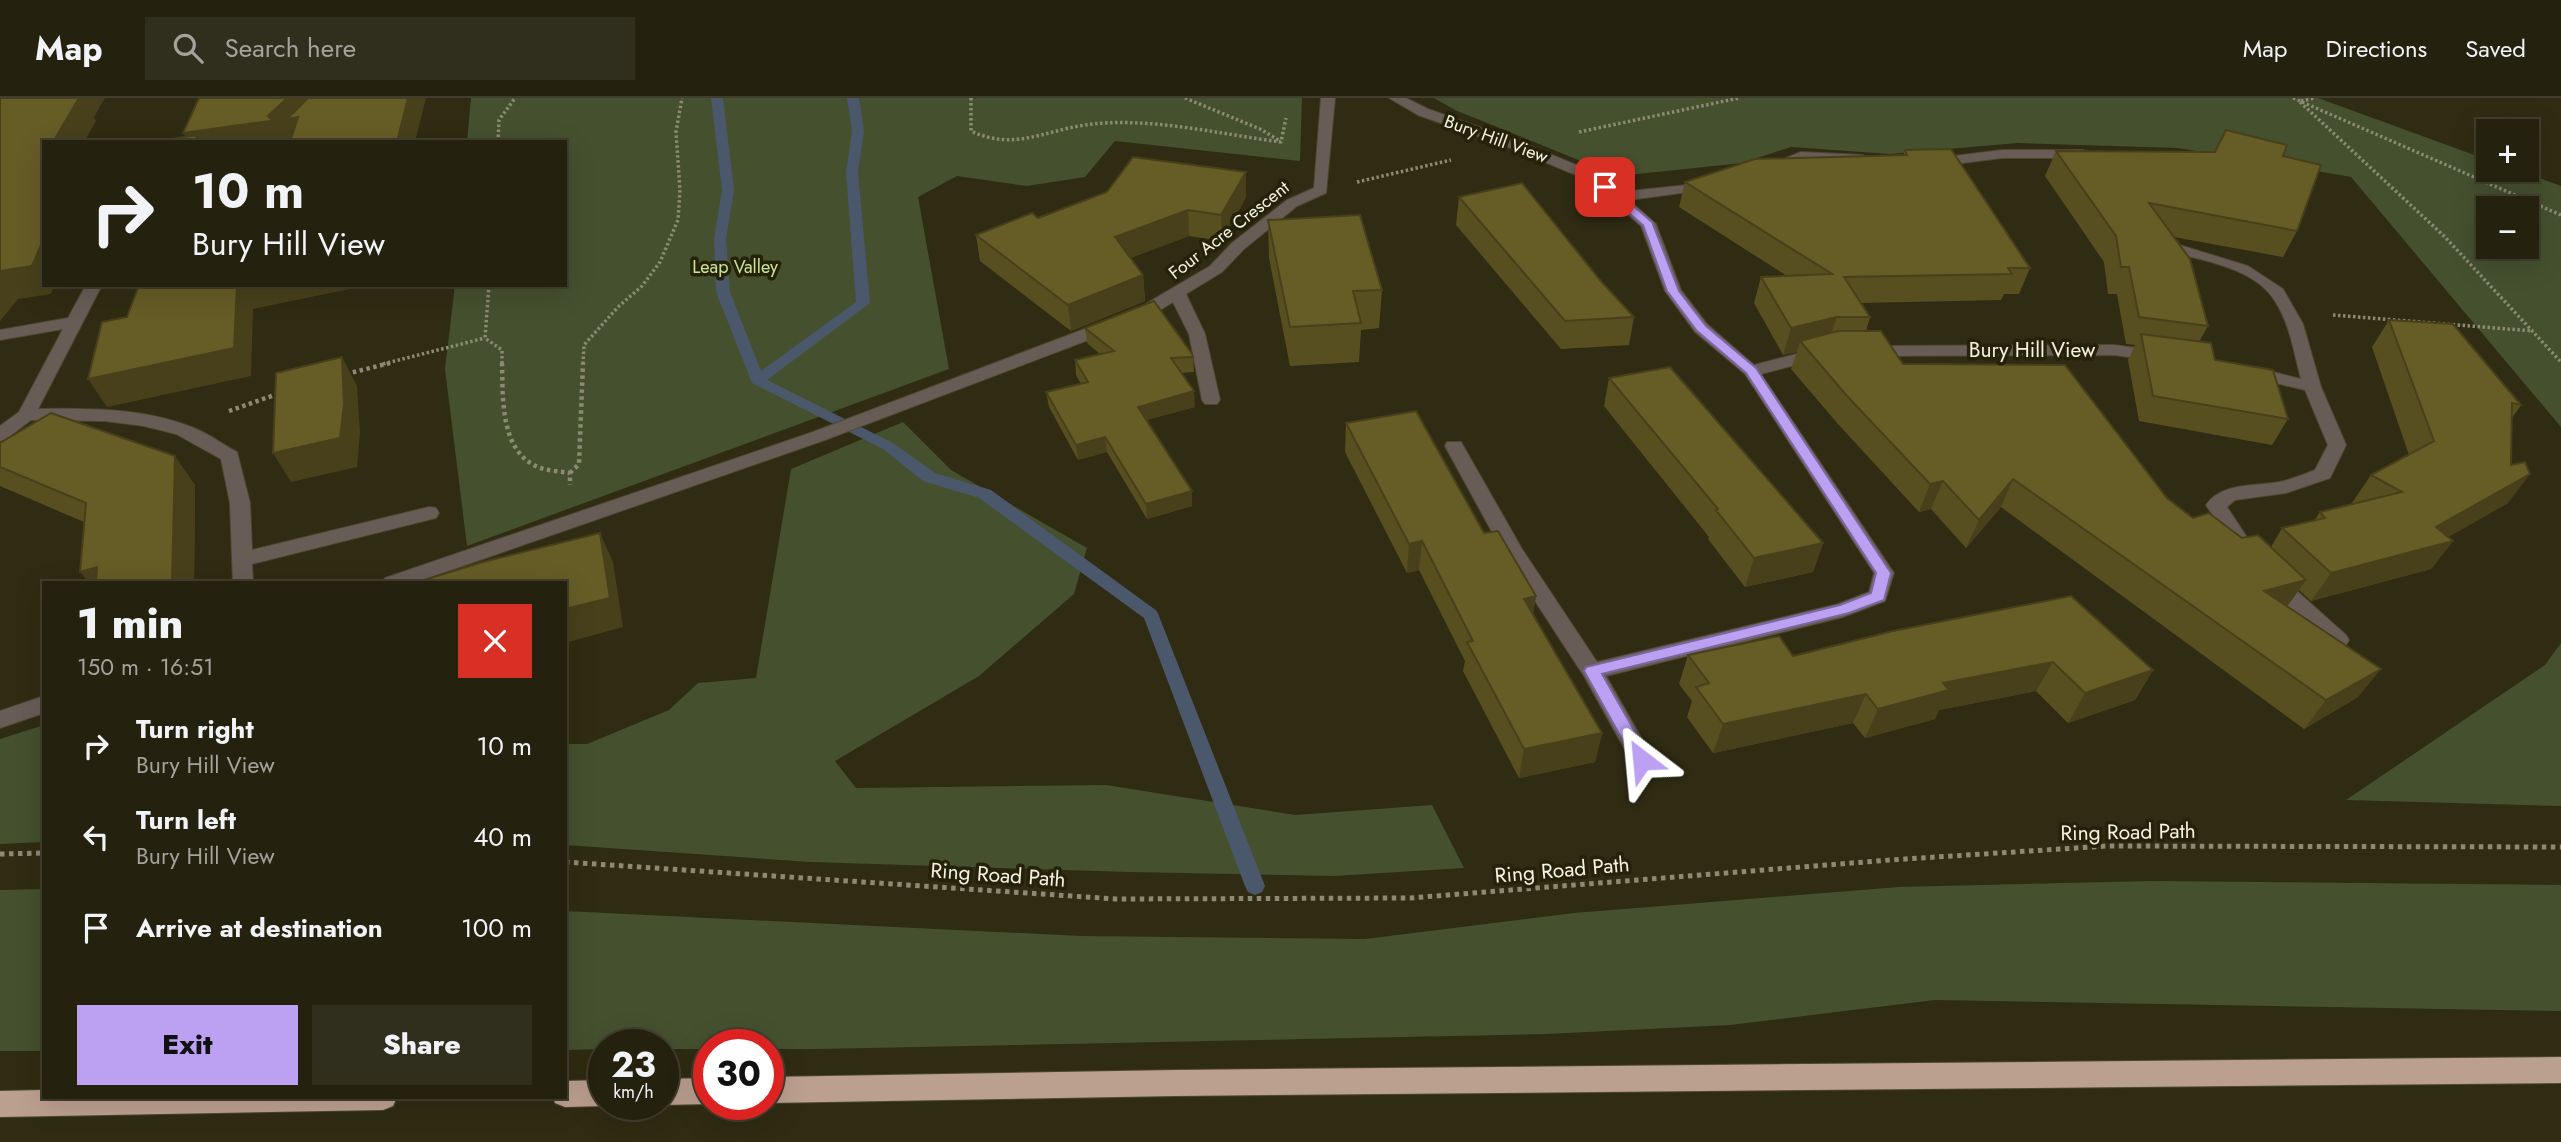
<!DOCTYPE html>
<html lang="en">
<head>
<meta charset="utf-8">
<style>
	:root { --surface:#24210e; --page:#302e1c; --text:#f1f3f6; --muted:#a3a39e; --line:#413e2e; --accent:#bca0f2 }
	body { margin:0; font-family:Jost,sans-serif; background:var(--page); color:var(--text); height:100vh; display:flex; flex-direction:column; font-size:26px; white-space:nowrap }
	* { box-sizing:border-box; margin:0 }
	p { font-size:23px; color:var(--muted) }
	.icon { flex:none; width:38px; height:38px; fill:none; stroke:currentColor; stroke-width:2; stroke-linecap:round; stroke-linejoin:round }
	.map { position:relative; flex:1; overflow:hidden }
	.sheet { position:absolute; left:42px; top:483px; width:525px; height:518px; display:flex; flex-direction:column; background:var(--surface); border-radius:0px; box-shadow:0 7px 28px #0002,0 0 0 2px var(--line) }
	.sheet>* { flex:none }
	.banner { position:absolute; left:42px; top:42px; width:525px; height:147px; border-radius:0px; box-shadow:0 7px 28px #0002,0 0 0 2px var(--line); background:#24210e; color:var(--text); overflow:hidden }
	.tools { position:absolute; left:2476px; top:21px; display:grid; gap:14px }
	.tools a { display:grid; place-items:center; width:63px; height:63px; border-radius:0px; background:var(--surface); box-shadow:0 7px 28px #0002,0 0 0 2px var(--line); font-size:35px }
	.speed { position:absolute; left:588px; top:931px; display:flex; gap:14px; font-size:35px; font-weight:700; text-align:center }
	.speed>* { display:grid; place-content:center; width:91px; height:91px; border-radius:50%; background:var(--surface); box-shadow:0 7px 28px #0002,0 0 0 2px var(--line); line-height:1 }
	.speed small { font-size:18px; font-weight:400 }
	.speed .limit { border:10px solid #d22; background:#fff; color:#111 }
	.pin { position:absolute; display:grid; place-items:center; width:60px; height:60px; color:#fff; margin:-30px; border-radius:14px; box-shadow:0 4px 10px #0006 }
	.me { position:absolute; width:77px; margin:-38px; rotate:331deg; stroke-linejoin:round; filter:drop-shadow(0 0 5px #0008) }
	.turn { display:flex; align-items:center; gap:24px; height:147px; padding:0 35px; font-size:32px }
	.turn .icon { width:91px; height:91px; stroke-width:2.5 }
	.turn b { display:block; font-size:49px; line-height:60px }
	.round { display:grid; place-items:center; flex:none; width:74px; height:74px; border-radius:0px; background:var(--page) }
	.overview { display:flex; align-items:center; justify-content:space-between; height:119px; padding:0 35px }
	h1 { font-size:42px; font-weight:800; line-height:52px }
	.cta { display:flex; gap:14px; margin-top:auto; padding:14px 35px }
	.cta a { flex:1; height:80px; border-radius:0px; background:var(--accent); color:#111; font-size:28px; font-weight:800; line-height:80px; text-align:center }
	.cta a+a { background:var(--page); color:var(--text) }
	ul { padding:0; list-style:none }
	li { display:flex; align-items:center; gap:21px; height:91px; padding:0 35px }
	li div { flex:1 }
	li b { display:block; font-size:26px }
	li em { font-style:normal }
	header { display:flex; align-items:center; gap:42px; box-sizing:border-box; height:98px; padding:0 35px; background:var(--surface); border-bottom:2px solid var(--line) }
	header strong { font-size:33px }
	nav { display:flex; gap:38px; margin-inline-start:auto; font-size:24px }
	.search { width:490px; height:63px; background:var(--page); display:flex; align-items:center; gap:18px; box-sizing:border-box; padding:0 24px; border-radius:0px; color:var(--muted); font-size:26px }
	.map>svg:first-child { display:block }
	.green { fill:#44502e; fill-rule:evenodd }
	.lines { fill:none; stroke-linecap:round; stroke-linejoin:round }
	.stream { fill:#4b586c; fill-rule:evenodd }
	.minor-casing { stroke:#4c4830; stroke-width:2 }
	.highway-casing { stroke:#4c4830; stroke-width:2 }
	.path-far2 { stroke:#8c8974; stroke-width:3.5; stroke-dasharray:2.5 2.5; stroke-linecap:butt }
	.path-far1 { stroke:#8c8974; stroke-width:4.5; stroke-dasharray:3.5 3.5; stroke-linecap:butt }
	.path { stroke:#8c8974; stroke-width:5; stroke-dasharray:4.5 4.5; stroke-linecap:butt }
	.minor { fill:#685d56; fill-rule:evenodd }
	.highway { fill:#bca08f; fill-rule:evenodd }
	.wall { fill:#584f21 }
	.shaded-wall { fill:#47401b }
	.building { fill:#665c26; stroke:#47401b; stroke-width:2 }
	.route { fill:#bca0f2; stroke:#7a689d; stroke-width:2 }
	.labels { text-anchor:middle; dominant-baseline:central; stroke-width:7; stroke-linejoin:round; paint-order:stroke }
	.far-street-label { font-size:18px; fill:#f5f3e4; stroke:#262209 }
	.far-park-label { font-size:18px; fill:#c9e598; stroke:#262209 }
	.street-label { font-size:21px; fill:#f5f3e4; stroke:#262209 }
</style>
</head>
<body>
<header>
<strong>Map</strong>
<div class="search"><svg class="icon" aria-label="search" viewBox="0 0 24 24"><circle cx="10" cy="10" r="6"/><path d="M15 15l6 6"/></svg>Search here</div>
<nav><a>Map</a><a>Directions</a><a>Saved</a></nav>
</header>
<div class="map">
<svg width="2561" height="1044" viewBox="0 0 2561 1044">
	<rect width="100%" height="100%" fill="#302c13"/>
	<g class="green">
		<polygon points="471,0 1302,0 1300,63 1115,43 1085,79 1027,88 957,78 918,99 949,271 467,448 445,271 455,187 565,187 565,44 467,44"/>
		<path d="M1434 0H2318L2488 62V72H2517L2561 88V329L2351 79 2178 50 2017 45 1890 56 1791 49 1742 65 1618 78 1455 12ZM2488 110H2527V149H2488Z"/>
		<polygon points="903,324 951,372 1087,450 1074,496 979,578 835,663 856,690 1106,687 1295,717 1432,707 1464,770 1334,778 1129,774 810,764 565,747 565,646 587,646 669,612 698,585 756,580 791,371"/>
		<polygon points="2561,545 2561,708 2346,702 2545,567"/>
		<polygon points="44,627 44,744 0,746 0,641"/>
		<polygon points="2152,783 2561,787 2561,913 1935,902 1730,927 1547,936 818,951 768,951 768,947 709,947 709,951 663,951 663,947 604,947 604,951 565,952 565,813 1081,838 1365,841 1574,815 1898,789"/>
		<polygon points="44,791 44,953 0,953 0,792"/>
	</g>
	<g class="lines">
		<polygon class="stream" points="711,0 723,0 734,92 726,141 730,194 761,273 856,204 846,74 852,33 847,0 859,0 864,33 858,74 870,205 767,282 893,345 935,375 991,392 1157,513 1265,788 1262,794 1255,797 1248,794 1245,788 1144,520 979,400 923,383 883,351 752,285 716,194 714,141 722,92"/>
		<g class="minor-casing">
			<g id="minor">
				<polygon points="1321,0 1335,0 1326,95 1297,108 1244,151 1222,174 1186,196 1205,236 1220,302 1217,306 1205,306 1202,302 1189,236 1173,204 1149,219 825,342 414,485 382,485 385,480 813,334 1137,211 1210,168 1232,145 1287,102 1314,90"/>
				<polygon points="1389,0 1406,0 1428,11 1521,44 1598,76 1620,94 1716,84 1718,87 1716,90 1711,91 1629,102 1656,126 1681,192 1707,226 1754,267 1820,250 1829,255 1826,259 1761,276 1894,475 1885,503 1843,519 1606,578 1654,662 1650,668 1642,671 1634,668 1584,578 1503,454 1445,348 1447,344 1461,344 1522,451 1597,564 1838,506 1869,494 1874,475 1745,276 1695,234 1665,193 1641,128 1588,82 1511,50 1418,17"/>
				<polygon points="2002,52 2083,52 2090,56 2083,60 2002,60 1930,69 1923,65 1930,61"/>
				<polygon points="1801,54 1863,57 1870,61 1863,65 1802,62 1768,74 1761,70"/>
				<path d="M2173 145 2248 168 2283 191 2303 226 2321 289 2346 347 2330 380 2286 395 2235 402 2227 409 2258 456 2255 461H2241L2206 407C2222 383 2259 389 2284 383 2295 380 2305 376 2315 372L2328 347 2305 292 2243 277 2240 273 2249 268 2301 281C2294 255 2290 226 2275 203 2255 170 2202 162 2167 153L2165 150Z"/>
				<path d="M86 187H102L38 311C89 310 146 310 194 330 209 336 222 346 237 354L250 405 252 452 429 409 436 410 439 415 436 420 252 466 253 485H233L230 405 221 361 176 336 144 328 105 323 31 322 6 341 0 343V328L19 314 63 231 0 242V232L68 220Z"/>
				<polygon points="2114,247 2159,253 2168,258 2159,263 2114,257 1866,258 1857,253 1866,248"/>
				<polygon points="2272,475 2279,477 2346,537 2349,542 2346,547 2338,550 2330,547 2265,487 2262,482 2265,477"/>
				<polygon points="44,598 44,615 0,630 0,613"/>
			</g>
		</g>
		<g class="highway-casing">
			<g id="highway">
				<polygon points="2561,959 2561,985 1176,998 768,1005 768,979 1176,972"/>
				<polygon points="709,980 709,1006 663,1007 661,1006 663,1006 663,981"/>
				<polygon points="604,982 604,1006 609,1006 604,1008 565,1009 555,1005 553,999 565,999 565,983"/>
				<polygon points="44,992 44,999 397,999 393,1008 383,1012 0,1019 0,993"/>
			</g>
		</g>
		<g class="path-far2">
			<path d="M971 0V33C1014 53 1043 33 1085 27 1147 18 1219 36 1281 44L1286 20"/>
			<polyline points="1185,0 1260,31 1280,43"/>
			<polyline points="2293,0 2561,117"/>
			<polyline points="2301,3 2315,0"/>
			<polyline points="2300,4 2445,139 2561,264"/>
			<polyline points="1579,34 1739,0"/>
			<polyline points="498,44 499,22 515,0"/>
			<polyline points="1357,84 1451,62"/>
			<polyline points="489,187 485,240 502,252 502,266"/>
			<polyline points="2333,217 2533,233"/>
			<polyline points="383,266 485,240"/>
			<polyline points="583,266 584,247 618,209 642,188 660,164 678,122 680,92 676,34 682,0"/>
		</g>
		<g class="path-far1">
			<path d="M502 265C503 298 500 347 532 366 543 373 558 373 570 375V387"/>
			<polyline points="346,276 390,265"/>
			<polyline points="229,313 280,295"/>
			<polyline points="570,375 579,366 583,265"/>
		</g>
		<g class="path">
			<polyline points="0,756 44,755"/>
			<polyline points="565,764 1116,801 1410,800 1890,762 2107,748 2561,749"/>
		</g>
		<use href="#minor" class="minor"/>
		<use href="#highway" class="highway"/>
	</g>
	<g class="wall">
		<polygon points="1905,52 2030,170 2019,196 2004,196 2001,202 1861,205 1870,219 1866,233 1903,266 2167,400 2193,420 2242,440 2271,449 2282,430 2314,423 2320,414 2353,406 2352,405 2371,377 2409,357 2372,249 2389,222 2521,307 2512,320 2508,405 2448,439 2453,443 2431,471 2311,503 2299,492 2287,508 2358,599 2304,631 2001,409 1966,450 1931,411 1919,414 1838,326 1791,271 1797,254 1783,257 1754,205 1761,179 1787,178 1679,109 1685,84 1903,58"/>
		<polygon points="2056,53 2283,58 2297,133 2283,159 2174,139 2208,228 2199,244 2215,262 2288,321 2272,347 2139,323 2128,262 2135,247 2126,246 2117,196 2108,196 2104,164 2045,78"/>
		<polygon points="1246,99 1222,143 1189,138 1130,160 1143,177 1145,203 1071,233 980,163 976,137"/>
		<polygon points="1459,99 1600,182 1634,219 1629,247 1561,251 1456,127"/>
		<polygon points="1268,122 1382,192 1379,230 1361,232 1359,264 1290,268 1269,160"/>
		<polygon points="1085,230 1193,259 1194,274 1181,275 1195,309 1146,322 1192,393 1192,408 1147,421 1107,354 1078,362 1049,309 1046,294 1081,286 1076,277 1075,262 1100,256 1087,245"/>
		<polygon points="1609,280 1823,445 1813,474 1745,489 1708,441 1709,439 1604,308"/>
		<polygon points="1346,325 1484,435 1536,498 1533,515 1602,635 1595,664 1519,680 1463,573 1465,563 1419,472 1407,475 1345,354"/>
		<polygon points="0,345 195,387 194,485 89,485 84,424 0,388"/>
		<polygon points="1893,533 2153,572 2135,602 2068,625 2036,593 1939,612 1935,621 1865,640 1853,625 1713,655 1687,619 1692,603 1679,586 1688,557 1793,558"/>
	</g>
	<g class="shaded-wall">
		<polygon points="79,0 105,0 94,19 96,23 84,44 53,44"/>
		<polygon points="287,0 323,0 299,44 293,32 291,34 295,44 188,44 183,35 268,18"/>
		<polygon points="408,0 426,0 415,44 397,44"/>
		<polygon points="1246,74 1246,99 1222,143 1221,117"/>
		<polygon points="1188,112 1189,138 1117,165 1115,139"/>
		<polygon points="44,140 44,187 54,187 51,196 18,201 0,223 0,173"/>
		<polygon points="1143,177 1145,203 1071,233 1068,207"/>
		<polygon points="237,187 369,187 253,211 251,278 107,309 88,281"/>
		<polygon points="1837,219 1828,245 1800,243 1797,254 1783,257 1791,230"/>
		<polygon points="342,259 357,288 360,334 357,369 291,384 273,355"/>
		<polygon points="1194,293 1195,309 1139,324 1138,309"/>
		<polygon points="1105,339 1107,354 1078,362 1076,347"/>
		<polygon points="175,358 195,387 194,485 172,485"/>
		<polygon points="2530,376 2508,405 2432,448 2453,443 2431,471 2311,503 2331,475 2436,429"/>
		<polygon points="2013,381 2001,409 1966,450 1979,422"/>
		<polygon points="1943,383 1931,411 1919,414 1930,386"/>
		<polygon points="1192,393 1192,408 1147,421 1146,406"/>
		<polygon points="600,435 613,464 623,529 565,545 565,511"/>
		<polygon points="1422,443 1419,472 1407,475 1409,446"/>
		<polygon points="1823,445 1813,474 1745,489 1754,460"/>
		<polygon points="97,469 109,485 89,485 80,474"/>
		<polygon points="2306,482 2286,510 2264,493"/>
		<polygon points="1536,498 1531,528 1524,501"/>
		<polygon points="2053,564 2036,593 1939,612 1935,621 1865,640 1878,611 1943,585"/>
		<polygon points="2381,571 2358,599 2304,631 2326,602"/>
		<polygon points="2153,572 2135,602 2068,625 2085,595"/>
		<polygon points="1866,596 1853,625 1713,655 1723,626"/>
		<polygon points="1602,635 1595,664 1519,680 1524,651"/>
	</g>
	<g class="building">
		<polygon points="0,0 79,0 53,44 44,44 44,140 32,168 0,173"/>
		<polygon points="199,0 287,0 268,18 271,21 284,21 183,35"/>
		<polygon points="308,0 408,0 397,44 290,44 298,19 287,21"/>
		<polygon points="2226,32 2287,47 2283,58 2321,67 2297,133 2149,105 2190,161 2208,228 2139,219 2129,169 2121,169 2116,138 2056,53 2215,54"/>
		<polygon points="197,37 195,44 154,44"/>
		<polygon points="1951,51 2030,170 2008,170 2012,176 1844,179 1870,219 1837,219 1791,230 1761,179 1832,176 1685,84 1755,61 1907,57 1905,52"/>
		<polygon points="1133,59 1246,74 1221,117 1188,112 1115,139 1143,177 1068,207 976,137 1032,115 1038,120 1107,94"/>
		<polygon points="1522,85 1600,182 1634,219 1565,223 1459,99"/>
		<polygon points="1360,117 1382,192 1353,193 1361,225 1290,229 1268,122"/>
		<polygon points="139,187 237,187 234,250 88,281 102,224 127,219"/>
		<polygon points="1154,203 1192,256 1193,259 1171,260 1194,293 1138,309 1192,393 1146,406 1105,339 1076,347 1046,294 1088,284 1075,262 1114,253 1085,230"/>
		<polygon points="2389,222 2453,226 2521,307 2512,305 2511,367 2525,364 2530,376 2436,429 2453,443 2331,475 2282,430 2325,420 2320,414 2402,394 2371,377 2434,343"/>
		<polygon points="1838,233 1881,233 1903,266 2065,267 2167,400 2193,420 2209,415 2242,440 2258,437 2306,482 2264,493 2381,571 2326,602 2013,381 1979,422 1943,383 1930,386 1847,298 1800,243"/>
		<polygon points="2141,236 2211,245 2215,262 2273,272 2288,321 2153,298"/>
		<polygon points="342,259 344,306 340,340 273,355 276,275"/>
		<polygon points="1670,269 1823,445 1754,460 1716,412 1718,411 1609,280"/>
		<polygon points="1416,313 1484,435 1498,433 1536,498 1524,501 1602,635 1524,651 1467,544 1473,543 1422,443 1409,446 1346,325"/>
		<polygon points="51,315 175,358 172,485 96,485 97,469 80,474 86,405 0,369 0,345"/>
		<polygon points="600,435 610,500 565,511 565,485 414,485 483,464"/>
		<polygon points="2071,498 2153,572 2085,595 2053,564 1943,585 1949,592 1878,611 1866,596 1723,626 1696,589 1709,585 1688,557 1779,538 1793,558 1893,533"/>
	</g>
	<polygon class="route" points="1601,87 1609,87 1652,124 1679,193 1706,228 1756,270 1891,475 1884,502 1849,515 1602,576 1651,662 1648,666 1636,666 1584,573 1586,569 1840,507 1871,495 1876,475 1746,275 1697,233 1667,193 1643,127 1601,91"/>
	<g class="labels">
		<g class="far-street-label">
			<text transform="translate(1496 41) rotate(20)">Bury Hill View</text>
			<text transform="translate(1229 132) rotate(-38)">Four Acre Crescent</text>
		</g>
		<g class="far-park-label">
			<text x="735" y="169">Leap Valley</text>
		</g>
		<g class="street-label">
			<text x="2032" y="252">Bury Hill View</text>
			<text transform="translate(2128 734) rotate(-1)">Ring Road Path</text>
			<text transform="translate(1562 772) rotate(-5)">Ring Road Path</text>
			<text transform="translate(998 777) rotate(4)">Ring Road Path</text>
		</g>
	</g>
</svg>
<div class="tools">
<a>+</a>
<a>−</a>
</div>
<div class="speed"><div>23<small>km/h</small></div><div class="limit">30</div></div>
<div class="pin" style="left:1605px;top:89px;background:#d93025"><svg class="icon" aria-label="arrive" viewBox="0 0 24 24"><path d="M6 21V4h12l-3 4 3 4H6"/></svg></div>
<svg class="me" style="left:1642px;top:662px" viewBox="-20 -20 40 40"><path d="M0-17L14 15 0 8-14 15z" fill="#bca0f2" stroke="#fff" stroke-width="4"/></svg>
<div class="banner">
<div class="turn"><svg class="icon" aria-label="right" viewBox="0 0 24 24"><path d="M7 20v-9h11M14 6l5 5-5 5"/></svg><div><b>10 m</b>Bury Hill View</div></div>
</div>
<section class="sheet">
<div class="overview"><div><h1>1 min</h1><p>150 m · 16:51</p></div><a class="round" style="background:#d93025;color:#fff"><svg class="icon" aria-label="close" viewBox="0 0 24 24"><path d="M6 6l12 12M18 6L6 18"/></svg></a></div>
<ul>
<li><svg class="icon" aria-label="right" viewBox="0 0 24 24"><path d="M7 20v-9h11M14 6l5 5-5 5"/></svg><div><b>Turn right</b><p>Bury Hill View</p></div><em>10 m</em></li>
<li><svg class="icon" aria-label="left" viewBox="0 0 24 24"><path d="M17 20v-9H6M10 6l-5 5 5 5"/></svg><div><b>Turn left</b><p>Bury Hill View</p></div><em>40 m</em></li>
<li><svg class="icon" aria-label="arrive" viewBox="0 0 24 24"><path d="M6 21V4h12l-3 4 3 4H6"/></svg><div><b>Arrive at destination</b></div><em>100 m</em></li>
</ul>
<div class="cta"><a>Exit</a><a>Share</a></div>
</section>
</div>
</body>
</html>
